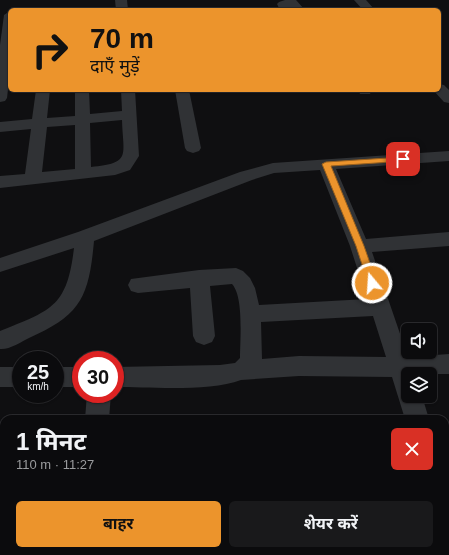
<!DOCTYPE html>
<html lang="hi">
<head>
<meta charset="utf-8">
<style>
	:root { --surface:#0b0b0d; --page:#19191b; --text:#f1f3f6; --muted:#9a9b9d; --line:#2b2b2e; --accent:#ec942c }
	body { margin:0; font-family:Arial,"Noto Sans Devanagari",sans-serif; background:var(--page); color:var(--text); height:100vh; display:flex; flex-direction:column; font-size:15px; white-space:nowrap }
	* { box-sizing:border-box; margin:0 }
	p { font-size:13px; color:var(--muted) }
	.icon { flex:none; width:22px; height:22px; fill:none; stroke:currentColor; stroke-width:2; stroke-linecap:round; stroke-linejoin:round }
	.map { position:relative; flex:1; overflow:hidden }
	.details { position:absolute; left:0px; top:415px; width:449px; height:140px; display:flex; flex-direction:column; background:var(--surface); border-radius:12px 12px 0 0; box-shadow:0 1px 3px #0004,0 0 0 1px var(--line) }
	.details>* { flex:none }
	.guide { position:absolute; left:8px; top:8px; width:433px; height:84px; border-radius:6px; box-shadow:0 1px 3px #0004,0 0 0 1px var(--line); background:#ec942c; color:#111; overflow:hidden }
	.fabs { position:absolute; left:401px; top:323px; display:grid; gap:8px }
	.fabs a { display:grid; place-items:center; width:36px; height:36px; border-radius:6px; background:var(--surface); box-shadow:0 1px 3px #0004,0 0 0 1px var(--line); font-size:20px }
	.speed { position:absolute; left:12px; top:351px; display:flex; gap:8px; font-size:20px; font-weight:700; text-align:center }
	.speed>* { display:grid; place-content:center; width:52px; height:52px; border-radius:50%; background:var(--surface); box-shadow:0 1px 3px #0004,0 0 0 1px var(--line); line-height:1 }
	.speed small { font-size:10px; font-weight:400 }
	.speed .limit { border:6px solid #d22; background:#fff; color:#111 }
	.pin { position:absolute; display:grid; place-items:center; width:34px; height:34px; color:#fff; margin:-17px; border-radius:8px; box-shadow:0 2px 6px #0006 }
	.me { position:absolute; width:44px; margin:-22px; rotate:342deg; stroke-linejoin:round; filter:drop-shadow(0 0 3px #0008) }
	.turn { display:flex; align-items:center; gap:14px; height:84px; padding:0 16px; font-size:18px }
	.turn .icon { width:52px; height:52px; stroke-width:2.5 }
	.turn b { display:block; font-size:28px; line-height:34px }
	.round { display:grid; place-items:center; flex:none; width:42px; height:42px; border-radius:6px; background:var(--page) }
	.summary { display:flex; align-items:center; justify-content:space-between; height:68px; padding:0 16px }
	h1 { font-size:24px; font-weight:700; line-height:30px }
	.action { display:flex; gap:8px; margin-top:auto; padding:8px 16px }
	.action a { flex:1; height:46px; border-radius:6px; background:var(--accent); color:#111; font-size:16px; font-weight:700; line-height:46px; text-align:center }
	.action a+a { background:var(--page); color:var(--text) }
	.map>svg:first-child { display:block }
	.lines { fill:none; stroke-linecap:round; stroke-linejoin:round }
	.minor { fill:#303235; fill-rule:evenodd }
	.route { fill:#ec942c; stroke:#99601d }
</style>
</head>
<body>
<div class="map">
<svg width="449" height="555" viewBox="0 0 449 555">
	<rect width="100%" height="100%" fill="#0f0f11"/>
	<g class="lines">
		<g class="minor">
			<polygon points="115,0 127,0 128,10 116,10"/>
			<polygon points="285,0 296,0 305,10 293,10 291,8 292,10 280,10 277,4 279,2"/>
			<polygon points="354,0 366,0 375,10 363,10"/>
			<polygon points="10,11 10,72 7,98 5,101 0,102 0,45 4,15"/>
			<polygon points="439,84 444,85 449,90 449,103 444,102 433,90 439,90"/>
			<path d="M36 90H50L47 118 75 116V90H89L90 114 122 111 121 90H135L139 156 130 170 115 175 0 188V176L25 174 31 129 0 132V122L32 119ZM122 120C123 156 132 163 91 167L90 123ZM75 125V169L42 172 47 127Z"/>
			<polygon points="175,90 189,90 201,148 199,151 193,153 187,151 185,148"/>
			<polygon points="358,90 372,90 370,94 360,94"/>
			<path d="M449 151V161L336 169 366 239 449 232V246L372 252 408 357 449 354V374H408V396H422L429 419H405L392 377 299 376 241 380C209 392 150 387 115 387V367L220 365 235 363 240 358C240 340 244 297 232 284L210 286 215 336 212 342 204 345 196 342 193 336 190 288 138 293 131 291 128 285 131 279 199 270 236 268 243 271 250 278 255 288 259 305 367 299 350 246 320 170 274 173 252 180 94 241C89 297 81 315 29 338 21 342 9 350 0 349V331C52 310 67 307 74 248L0 272V258L78 232 240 172 273 163ZM373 316 386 357 299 356 262 359 261 322Z"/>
			<rect x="0" y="367" width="21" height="20"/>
			<rect x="55" y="367" width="26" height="20"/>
			<polygon points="87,394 111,394 109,419 85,419"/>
			<polygon points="445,490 449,491 449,554 438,551 445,551"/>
			<rect x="0" y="508" width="4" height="28"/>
			<rect x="9" y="551" width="28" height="4"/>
			<rect x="172" y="551" width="28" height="4"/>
		</g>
	</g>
	<polygon class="route" points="403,157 406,157 406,161 331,166 364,246 377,283 372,286 368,283 356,246 322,164 326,162"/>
</svg>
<div class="fabs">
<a><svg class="icon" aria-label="sound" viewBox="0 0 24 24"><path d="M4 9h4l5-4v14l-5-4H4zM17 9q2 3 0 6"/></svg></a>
<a><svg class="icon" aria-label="layers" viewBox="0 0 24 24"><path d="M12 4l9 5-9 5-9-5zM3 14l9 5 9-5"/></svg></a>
</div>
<div class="speed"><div>25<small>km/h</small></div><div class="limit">30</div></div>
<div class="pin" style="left:403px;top:159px;background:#d93025"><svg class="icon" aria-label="arrive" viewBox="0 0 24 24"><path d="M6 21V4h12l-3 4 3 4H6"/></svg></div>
<svg class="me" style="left:372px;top:283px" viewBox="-20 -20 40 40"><circle r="17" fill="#ec942c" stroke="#fff" stroke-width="3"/><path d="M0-11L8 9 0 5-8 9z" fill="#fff"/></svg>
<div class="guide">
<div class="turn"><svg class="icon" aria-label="right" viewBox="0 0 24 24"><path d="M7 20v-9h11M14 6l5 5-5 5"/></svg><div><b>70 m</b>दाएँ मुड़ें</div></div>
</div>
<section class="details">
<div class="summary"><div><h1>1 मिनट</h1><p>110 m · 11:27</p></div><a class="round" style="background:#d93025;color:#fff"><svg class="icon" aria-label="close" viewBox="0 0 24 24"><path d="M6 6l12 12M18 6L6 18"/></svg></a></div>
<div class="action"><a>बाहर</a><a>शेयर करें</a></div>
</section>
</div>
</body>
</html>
